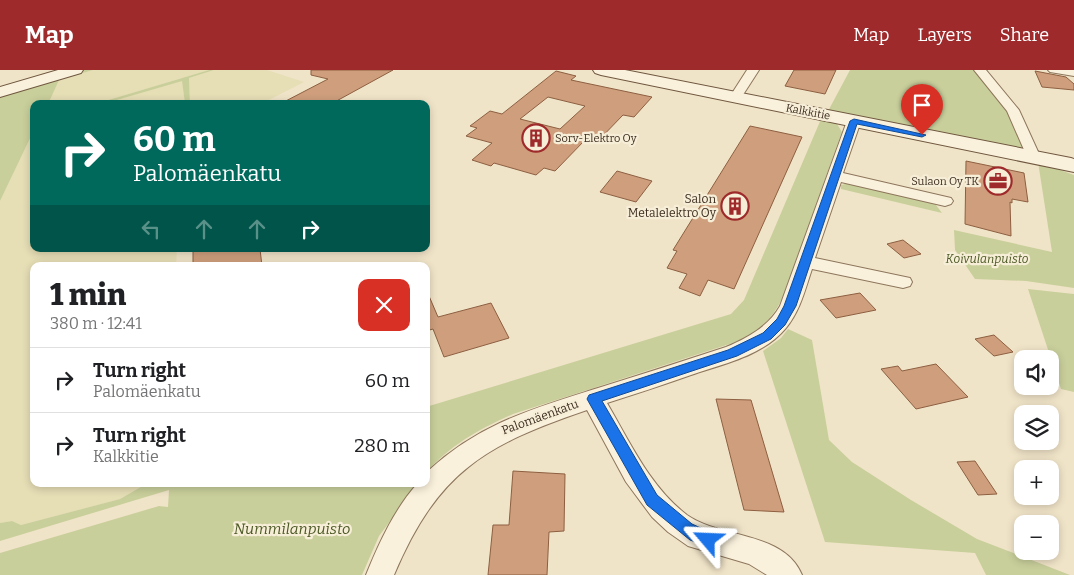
<!DOCTYPE html>
<html lang="en">
<head>
<meta charset="utf-8">
<style>
	:root { --surface:#fff; --page:#f2f2f2; --text:#202124; --muted:#757577; --line:#e0e0e0; --accent:#9e2a2b }
	body { margin:0; font-family:Bitter,serif; background:var(--page); color:var(--text); height:100vh; display:flex; flex-direction:column; font-size:19px; white-space:nowrap }
	* { box-sizing:border-box; margin:0 }
	p { font-size:16px; color:var(--muted) }
	.icon { flex:none; width:28px; height:28px; fill:none; stroke:currentColor; stroke-width:2; stroke-linecap:round; stroke-linejoin:round }
	.map { position:relative; flex:1; overflow:hidden }
	.drawer { position:absolute; left:30px; top:192px; width:400px; height:225px; display:flex; flex-direction:column; background:var(--surface); border-radius:10px; box-shadow:0 2px 8px #0003 }
	.drawer>* { flex:none }
	.top-card { position:absolute; left:30px; top:30px; width:400px; height:152px; border-radius:10px; box-shadow:0 2px 8px #0003; background:#00695c; color:#fff; overflow:hidden }
	.controls { position:absolute; left:1014px; top:280px; display:grid; gap:10px }
	.controls a { display:grid; place-items:center; width:45px; height:45px; border-radius:10px; background:var(--surface); box-shadow:0 2px 8px #0003; font-size:25px }
	.pin { position:absolute; display:grid; place-items:center; width:42px; height:42px; color:#fff; margin:-51px -21px; border-radius:50% 50% 50% 0; rotate:-45deg; box-shadow:0 0 5px #0007 }
	.pin .icon { rotate:45deg }
	.me { position:absolute; width:55px; margin:-28px; rotate:296deg; stroke-linejoin:round; filter:drop-shadow(0 0 4px #0008) }
	.turn { display:flex; align-items:center; gap:18px; height:105px; padding:0 20px; font-size:22px }
	.turn .icon { width:65px; height:65px; stroke-width:2.5 }
	.turn b { display:block; font-size:35px; line-height:42px }
	.lanes { display:flex; align-items:center; height:48px; padding:0 20px; background:#0003; justify-content:center; gap:25px; direction:ltr }
	.lanes .off { opacity:.35 }
	.round { display:grid; place-items:center; flex:none; width:52px; height:52px; border-radius:10px; background:var(--page) }
	.head { display:flex; align-items:center; justify-content:space-between; height:85px; padding:0 20px }
	h1 { font-size:30px; font-weight:800; line-height:38px }
	ul { padding:0; list-style:none }
	li { display:flex; align-items:center; gap:15px; height:65px; padding:0 20px; border-top:1px solid var(--line) }
	li div { flex:1 }
	li b { display:block; font-size:19px }
	li em { font-style:normal }
	header { display:flex; align-items:center; gap:30px; box-sizing:border-box; height:70px; padding:0 25px; background:var(--accent); color:#fff }
	header strong { font-size:24px }
	nav { display:flex; gap:28px; margin-inline-start:auto; font-size:18px }
	.map>svg:first-child { display:block }
	.farmland { fill:#e6deb5 }
	.green { fill:#c9cf9b }
	.building { fill:#cf9f7d; stroke:#8d5f41; fill-rule:evenodd }
	.lines { fill:none; stroke-linecap:round; stroke-linejoin:round }
	.street-casing { stroke:#8d765c; stroke-width:2 }
	.secondary-casing { stroke:#6f573f; stroke-width:2 }
	.street { fill:#faf1dc; fill-rule:evenodd }
	.secondary { fill:#faf1dc; fill-rule:evenodd }
	.route { fill:#1a73e8; stroke:#114b97 }
	.labels { text-anchor:middle; dominant-baseline:central; stroke-width:4.5; stroke-linejoin:round; paint-order:stroke }
	.far-street-label { font-size:11px; fill:#3d2e20; stroke:#f7eed8 }
	.far-poi-label { font-size:11px; fill:#3d2e20; stroke:#f7eed8; text-anchor:start }
	.poi-label { font-size:12px; fill:#3d2e20; stroke:#f7eed8; text-anchor:end }
	.park-label { font-size:12px; font-style:italic; fill:#4d5a26; stroke:#f7eed8 }
	.street-label { font-size:12px; fill:#3d2e20; stroke:#f7eed8 }
	.near-park-label { font-size:15px; font-style:italic; fill:#4d5a26; stroke:#f7eed8 }
</style>
</head>
<body>
<header>
<strong>Map</strong>
<nav><a>Map</a><a>Layers</a><a>Share</a></nav>
</header>
<div class="map">
<svg width="1074" height="505" viewBox="0 0 1074 505">
	<rect width="100%" height="100%" fill="#f0e4c8"/>
	<g class="farmland">
		<polygon points="93,0 209,0 95,34 47,34 58,10"/>
		<polygon points="214,0 267,0 304,12 261,34 190,34 189,8"/>
		<polygon points="182,10 185,34 103,34 126,26"/>
		<polygon points="34,60 34,179 177,179 176,196 34,196 34,414 146,414 120,429 21,455 12,451 0,453 0,131"/>
	</g>
	<g class="green">
		<polygon points="83,0 93,0 59,10 48,34 34,34 34,60 0,131 0,27"/>
		<polygon points="209,0 214,0 189,8 190,34 185,34 182,11 103,34 95,34"/>
		<path d="M850 0H975C1000 26 1010 43 1023 77L1019 79 827 43Z"/>
		<path d="M821 49 837 54 842 62 782 229C773 247 760 261 742 270L513 344C480 359 450 375 426 403V337L731 244 744 230Z"/>
		<polygon points="1038,92 1074,105 1074,218 1026,211 975,209 955,180 954,160 1052,182"/>
		<polygon points="850,113 927,130 936,135 942,143 841,119 841,115"/>
		<polygon points="1028,219 1074,224 1074,322 1061,319"/>
		<polygon points="788,259 812,270 829,370 852,392 911,430 977,469 1070,505 986,505 975,483 825,472 763,281 781,268"/>
		<polygon points="146,414 169,414 169,416 176,414 418,414 379,466 362,505 0,505 0,483 159,436 168,437 169,420 0,471 0,453 12,451 21,455 120,429"/>
	</g>
	<g class="building">
		<polygon points="311,0 393,0 331,34 280,34 328,9 311,5"/>
		<polygon points="794,0 836,0 825,24 785,16"/>
		<path d="M556 1 576 6 571 10 652 27 634 47 623 45 596 73 585 70 555 101 544 98 536 105 494 93 491 96 472 90 492 73 466 66 477 58 470 56 490 41 502 44ZM548 27 585 36 560 59 520 49Z"/>
		<polygon points="1035,1 1066,7 1074,14 1074,20 1042,17"/>
		<polygon points="750,56 802,67 734,219 708,210 700,226 679,218 687,204 667,198 677,181 673,180"/>
		<polygon points="966,91 1024,103 1028,132 1012,129 1012,133 1010,132 1011,166 965,154"/>
		<polygon points="617,101 652,111 636,132 600,122"/>
		<polygon points="903,170 921,184 904,188 887,174"/>
		<polygon points="193,179 260,179 262,196 193,196"/>
		<polygon points="426,219 438,247 491,233 509,268 444,287 433,259 426,261"/>
		<polygon points="860,223 876,240 836,248 820,230"/>
		<polygon points="994,265 1013,282 994,286 975,269"/>
		<polygon points="936,294 968,327 916,339 881,299 898,296 902,301"/>
		<polygon points="716,329 751,330 784,442 744,440"/>
		<polygon points="975,391 997,424 978,425 957,392"/>
		<polygon points="513,401 565,404 564,461 549,462 547,505 488,505 493,455 509,455"/>
	</g>
	<g class="lines">
		<g class="street-casing">
			<g id="street">
				<polygon points="747,0 759,0 739,31 731,31 729,28"/>
				<polygon points="974,0 986,0 1019,40 1040,86 1038,89 1028,89 1007,41"/>
				<polygon points="1048,0 1074,0 1074,6 1050,2"/>
				<path d="M854 47 861 51 843 103 951 128 953 131 951 134 945 136 841 112 815 188 910 208 912 212 910 216 903 218 812 199C805 220 800 241 786 258 763 286 723 294 691 305 663 315 635 324 607 333 630 372 650 417 687 445 721 469 784 461 802 505H767L749 494 688 476 668 462 652 447 626 412 587 340C485 375 438 401 394 505H366C379 473 394 440 417 414H426L428 401C480 353 532 339 598 318 640 305 683 291 726 277 747 268 768 257 780 236L847 51Z"/>
			</g>
		</g>
		<g class="secondary-casing">
			<g id="secondary">
				<polygon points="58,0 83,0 81,3 0,27 0,17"/>
				<polygon points="593,0 625,0 1071,88 1074,89 1074,102 601,5 595,3"/>
			</g>
		</g>
		<use href="#street" class="street"/>
		<use href="#secondary" class="secondary"/>
	</g>
	<polygon class="route" points="854,49 926,65 922,67 857,54 796,236 785,255 771,269 737,286 602,331 657,425 692,454 714,464 716,470 714,475 708,477 690,470 647,435 587,329 589,325 728,280 763,263 777,249 784,236 850,51"/>
	<defs>
		<g id="building-ring" transform="scale(1.4375)"><circle r="9.5" fill="#f7eed8" stroke="#9e2a2b" stroke-width="1.5"/><path d="M-4-6H4V6H1V3H-1V6H-4ZM-2.5-4.3h1.7v1.8h-1.7ZM.8-4.3h1.7v1.8H.8ZM-2.5-1h1.7V.8h-1.7ZM.8-1h1.7V.8H.8Z" fill="#9e2a2b"/></g>
		<g id="office-ring" transform="scale(1.4375)"><circle r="9.5" fill="#f7eed8" stroke="#9e2a2b" stroke-width="1.5"/><path d="M-6-3h4V-5.5h4V-3h4V5H-6ZM-1-4.5V-3h2v-1.5ZM-6 0V1H6V0Z" fill="#9e2a2b"/></g>
	</defs>
	<g fill-rule="evenodd">
		<use href="#building-ring" x="536" y="68"/>
		<use href="#office-ring" x="998" y="111"/>
		<use href="#building-ring" x="735" y="136"/>
	</g>
	<g class="labels">
		<g class="far-street-label">
			<text transform="translate(808 42) rotate(11)">Kalkkitie</text>
		</g>
		<g class="far-poi-label">
			<text x="555" y="68">Sorv-Elektro Oy</text>
			<text x="979" y="111" text-anchor="end">Sulaon Oy TK</text>
		</g>
		<g class="poi-label">
			<text x="716" y="129">Salon<tspan x="716" dy="14">Metalelektro Oy</tspan></text>
		</g>
		<g class="park-label">
			<text x="987" y="189">Koivulanpuisto</text>
		</g>
		<g class="street-label">
			<text transform="translate(540 347) rotate(-20)">Palomäenkatu</text>
		</g>
		<g class="near-park-label">
			<text x="292" y="459">Nummilanpuisto</text>
		</g>
	</g>
</svg>
<div class="controls">
<a><svg class="icon" aria-label="sound" viewBox="0 0 24 24"><path d="M4 9h4l5-4v14l-5-4H4zM17 9q2 3 0 6"/></svg></a>
<a><svg class="icon" aria-label="layers" viewBox="0 0 24 24"><path d="M12 4l9 5-9 5-9-5zM3 14l9 5 9-5"/></svg></a>
<a>+</a>
<a>−</a>
</div>
<div class="pin" style="left:922px;top:65px;background:#d93025"><svg class="icon" aria-label="arrive" viewBox="0 0 24 24"><path d="M6 21V4h12l-3 4 3 4H6"/></svg></div>
<svg class="me" style="left:708px;top:470px" viewBox="-20 -20 40 40"><path d="M0-17L14 15 0 8-14 15z" fill="#1a73e8" stroke="#fff" stroke-width="4"/></svg>
<div class="top-card">
<div class="turn"><svg class="icon" aria-label="right" viewBox="0 0 24 24"><path d="M7 20v-9h11M14 6l5 5-5 5"/></svg><div><b>60 m</b>Palomäenkatu</div></div>
<div class="lanes"><svg class="icon off" aria-label="left" viewBox="0 0 24 24"><path d="M17 20v-9H6M10 6l-5 5 5 5"/></svg><svg class="icon off" aria-label="ahead" viewBox="0 0 24 24"><path d="M12 20V5M6 11l6-6 6 6"/></svg><svg class="icon off" aria-label="ahead" viewBox="0 0 24 24"><path d="M12 20V5M6 11l6-6 6 6"/></svg><svg class="icon" aria-label="right" viewBox="0 0 24 24"><path d="M7 20v-9h11M14 6l5 5-5 5"/></svg></div>
</div>
<section class="drawer">
<div class="head"><div><h1>1 min</h1><p>380 m · 12:41</p></div><a class="round" style="background:#d93025;color:#fff"><svg class="icon" aria-label="close" viewBox="0 0 24 24"><path d="M6 6l12 12M18 6L6 18"/></svg></a></div>
<ul>
<li><svg class="icon" aria-label="right" viewBox="0 0 24 24"><path d="M7 20v-9h11M14 6l5 5-5 5"/></svg><div><b>Turn right</b><p>Palomäenkatu</p></div><em>60 m</em></li>
<li><svg class="icon" aria-label="right" viewBox="0 0 24 24"><path d="M7 20v-9h11M14 6l5 5-5 5"/></svg><div><b>Turn right</b><p>Kalkkitie</p></div><em>280 m</em></li>
</ul>
</section>
</div>
</body>
</html>
